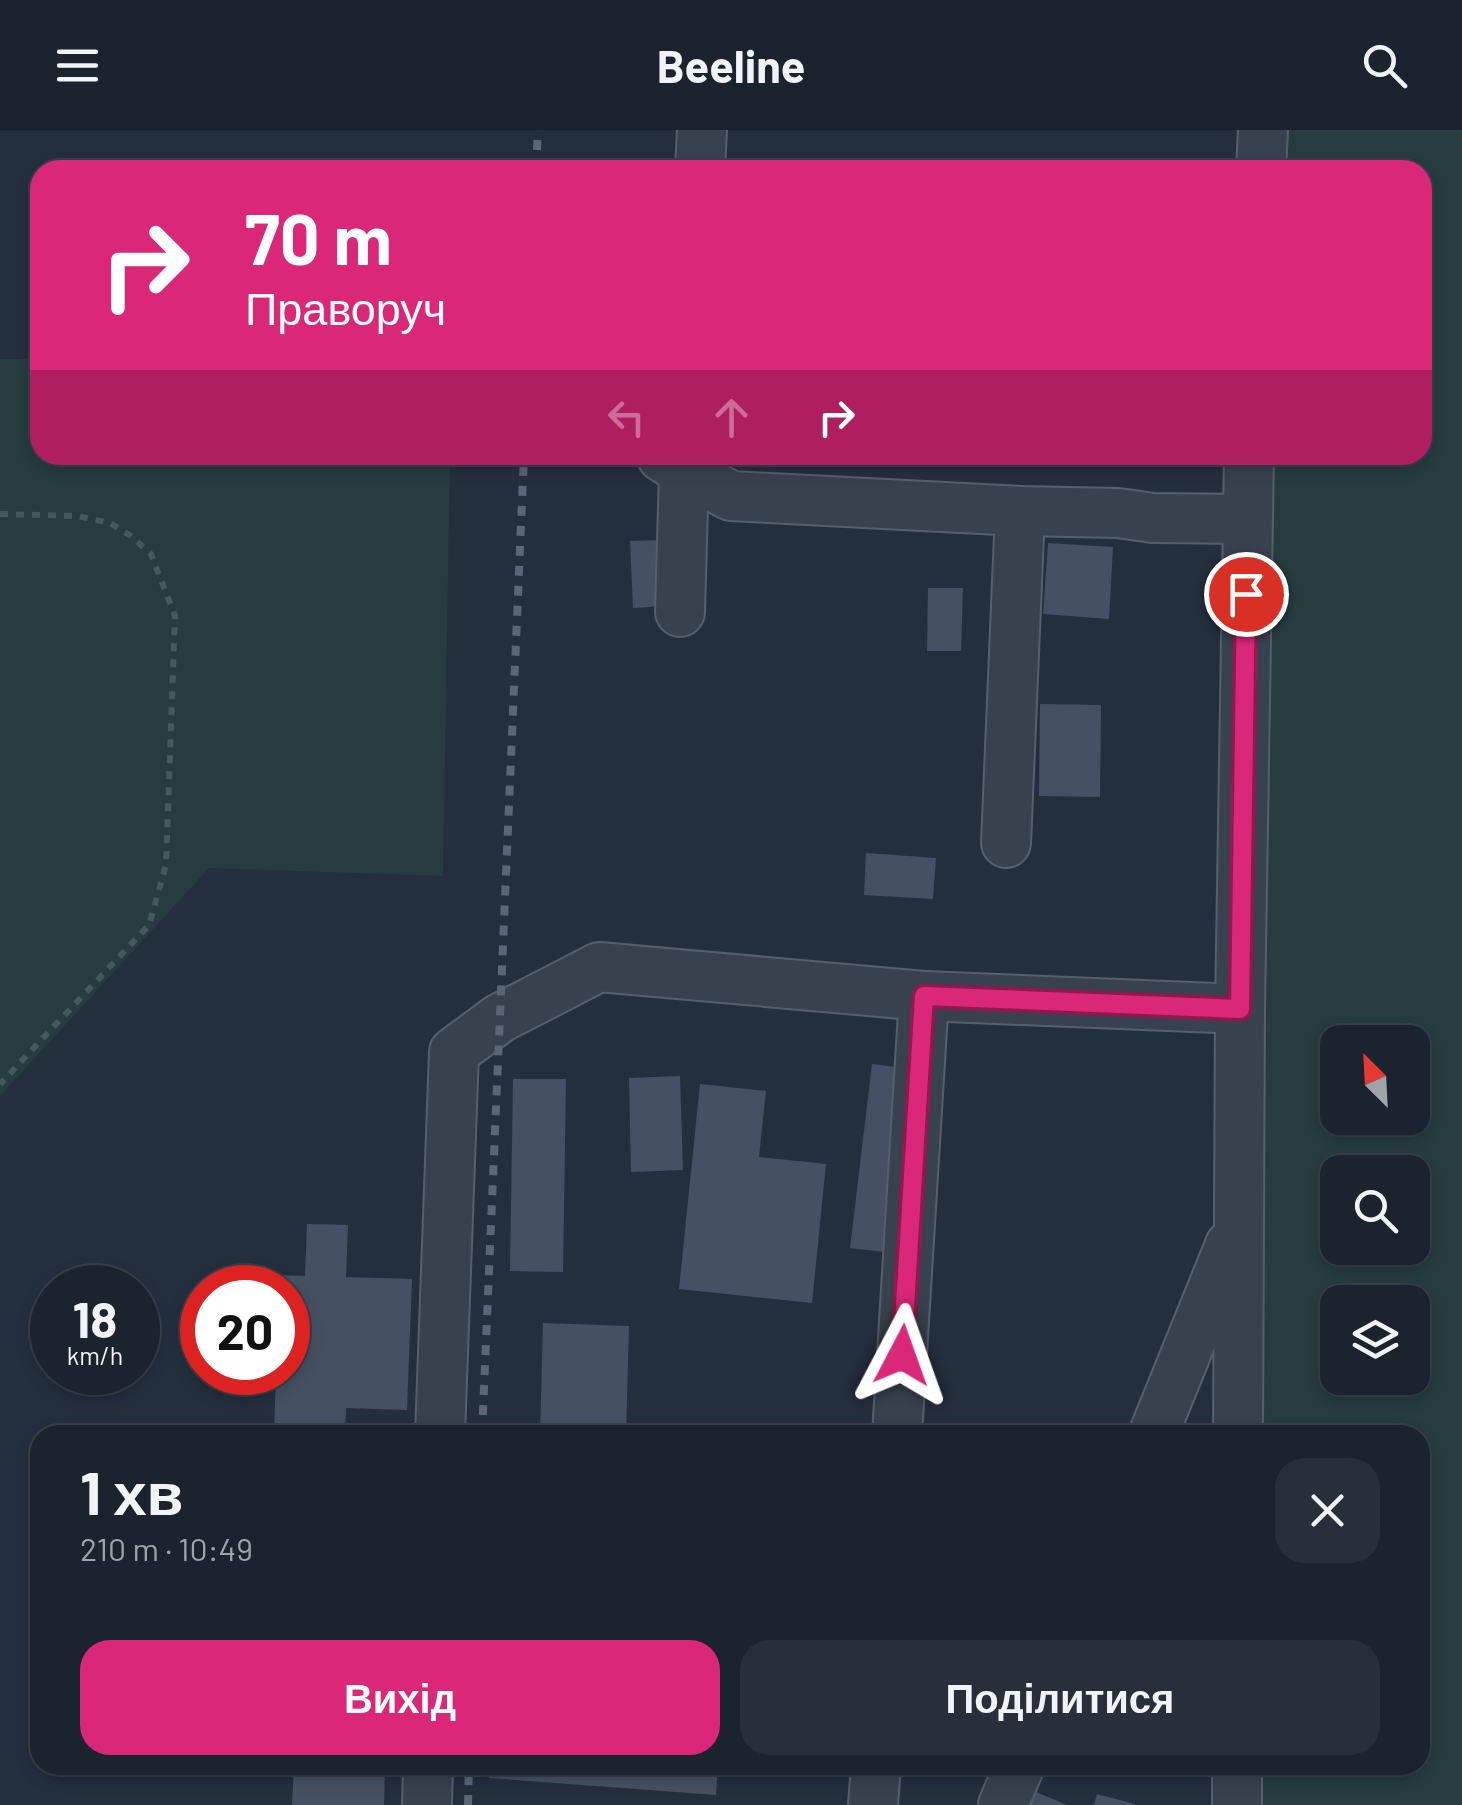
<!DOCTYPE html>
<html lang="uk">
<head>
<meta charset="utf-8">
<style>
	:root { --surface:#1b232e; --page:#282f3a; --text:#f1f3f6; --muted:#a0a4aa; --line:#39404a; --accent:#db2777 }
	body { margin:0; font-family:Barlow,sans-serif; background:var(--page); color:var(--text); height:100vh; display:flex; flex-direction:column; font-size:38px; white-space:nowrap }
	* { box-sizing:border-box; margin:0 }
	p { font-size:32px; color:var(--muted) }
	.icon { flex:none; width:55px; height:55px; fill:none; stroke:currentColor; stroke-width:2; stroke-linecap:round; stroke-linejoin:round }
	.map { position:relative; flex:1; overflow:hidden }
	.details { position:absolute; left:30px; top:1295px; width:1400px; height:350px; display:flex; flex-direction:column; background:var(--surface); border-radius:30px; box-shadow:0 5px 15px #0003,0 0 0 2px var(--line) }
	.details>* { flex:none }
	.banner { position:absolute; left:30px; top:30px; width:1402px; height:305px; border-radius:30px; box-shadow:0 5px 15px #0003,0 0 0 2px var(--line); background:#db2777; color:#fff; overflow:hidden }
	.needle { width:65px; rotate:336deg }
	.tools { position:absolute; left:1320px; top:895px; display:grid; gap:20px }
	.tools a { display:grid; place-items:center; width:110px; height:110px; border-radius:20px; background:var(--surface); box-shadow:0 5px 15px #0003,0 0 0 2px var(--line); font-size:50px }
	.speed { position:absolute; left:30px; top:1135px; display:flex; gap:20px; font-size:50px; font-weight:700; text-align:center }
	.speed>* { display:grid; place-content:center; width:130px; height:130px; border-radius:50%; background:var(--surface); box-shadow:0 5px 15px #0003,0 0 0 2px var(--line); line-height:1 }
	.speed small { font-size:25px; font-weight:400 }
	.speed .limit { border:15px solid #d22; background:#fff; color:#111 }
	.pin { position:absolute; display:grid; place-items:center; width:85px; height:85px; color:#fff; margin:-42px; border:5px solid #fff; border-radius:50%; box-shadow:0 2px 10px #0007 }
	.me { position:absolute; width:110px; margin:-55px; rotate:4deg; stroke-linejoin:round; filter:drop-shadow(0 0 8px #0008) }
	.turn { display:flex; align-items:center; gap:35px; height:210px; padding:0 50px; font-size:45px }
	.turn .icon { width:130px; height:130px; stroke-width:2.5 }
	.turn b { display:block; font-size:70px; line-height:85px }
	.lanes { display:flex; align-items:center; height:95px; padding:0 50px; background:#0003; justify-content:center; gap:50px; direction:ltr }
	.lanes .off { opacity:.35 }
	.round { display:grid; place-items:center; flex:none; width:105px; height:105px; border-radius:30px; background:var(--page) }
	.overview { display:flex; align-items:center; justify-content:space-between; height:170px; padding:0 50px }
	h1 { font-size:60px; font-weight:700; line-height:75px }
	.primary-button { display:flex; gap:20px; margin-top:auto; padding:20px 50px }
	.primary-button a { flex:1; height:115px; border-radius:30px; background:var(--accent); color:#fff; font-size:40px; font-weight:700; line-height:115px; text-align:center }
	.primary-button a+a { background:var(--page); color:var(--text) }
	header { display:flex; justify-content:space-between; align-items:center; height:130px; padding:0 50px; background:var(--surface); font-size:45px; font-weight:700 }
	.map>svg:first-child { display:block }
	.green { fill:#263c3f; fill-rule:evenodd }
	.building { fill:#455162 }
	.lines { fill:none; stroke-linecap:round; stroke-linejoin:round }
	.minor-casing { stroke:#565f6c; stroke-width:52 }
	.path { stroke:#44595c; stroke-width:6; stroke-dasharray:8 8; stroke-linecap:butt }
	.minor { stroke:#38414e; stroke-width:48 }
	.rail { stroke:#5a6575; stroke-width:8; stroke-dasharray:10 10; stroke-linecap:butt }
	.route-casing { stroke:#8e194d; stroke-width:25 }
	.route { stroke:#db2777; stroke-width:18 }
</style>
</head>
<body>
<header><svg class="icon" aria-label="menu" viewBox="0 0 24 24"><path d="M4 6h16M4 12h16M4 18h16"/></svg>Beeline<svg class="icon" aria-label="search" viewBox="0 0 24 24"><circle cx="10" cy="10" r="6"/><path d="M15 15l6 6"/></svg></header>
<div class="map">
<svg width="1462" height="1675" viewBox="0 0 1462 1675">
	<rect width="100%" height="100%" fill="#242f3e"/>
	<g class="green">
		<path d="M1263 0H1462V1675H1237V1635H1420V1305H1238L1249 325H1422V40H1261ZM1338 912H1412V988H1338ZM1338 1042H1412V1118H1338ZM1338 1172H1412V1248H1338Z"/>
		<polygon points="0,229 40,229 40,325 450,325 443,746 209,738 0,966"/>
	</g>
	<g class="building">
		<polygon points="664,410 666,476 633,478 630,411"/>
		<polygon points="1048,413 1113,417 1109,489 1043,484"/>
		<polygon points="928,458 963,458 961,521 927,521"/>
		<polygon points="1040,574 1101,575 1100,667 1039,666"/>
		<polygon points="866,723 936,728 933,769 864,765"/>
		<polygon points="872,934 905,938 884,1122 850,1118"/>
		<polygon points="680,946 683,1040 631,1042 629,948"/>
		<polygon points="513,949 566,949 563,1142 510,1141"/>
		<polygon points="700,954 766,961 759,1027 826,1034 812,1173 679,1159"/>
		<polygon points="307,1094 348,1095 346,1147 412,1149 407,1280 346,1278 345,1305 274,1305 276,1242 288,1242 288,1158 280,1158 280,1145 305,1146"/>
		<polygon points="543,1193 629,1196 626,1305 540,1305"/>
		<polygon points="294,1635 385,1635 384,1675 292,1675"/>
		<polygon points="490,1635 718,1635 716,1665 489,1648"/>
		<polygon points="1036,1662 1067,1675 1030,1675"/>
		<polygon points="1097,1664 1135,1674 1135,1675 1094,1675"/>
	</g>
	<g class="lines">
		<g class="minor-casing">
			<g id="minor">
				<polyline points="700,40 702,0"/>
				<polyline points="1261,40 1263,0"/>
				<polyline points="685,325 684,341 731,366 1020,381 1118,383 1153,388 1247,389"/>
				<polyline points="662,327 684,341 680,482"/>
				<polyline points="1006,713 1020,381"/>
				<polyline points="440,1305 454,922 500,888 599,837 924,866 1240,879"/>
				<polyline points="897,1305 924,866"/>
				<polyline points="1153,1305 1230,1115"/>
				<polyline points="1238,1305 1240,879 1249,325"/>
				<polyline points="427,1675 428,1635"/>
				<polyline points="873,1675 876,1635"/>
				<polyline points="1003,1675 1020,1635"/>
				<polyline points="1237,1675 1237,1635"/>
			</g>
		</g>
		<polyline class="path" points="0,384 77,386 110,393 131,406 151,424 175,486 166,735 149,795 0,954"/>
		<use href="#minor" class="minor"/>
		<g class="rail">
			<polyline points="536,40 538,0"/>
			<polyline points="482,1305 524,325"/>
			<polyline points="468,1675 469,1635"/>
		</g>
	</g>
	<g class="lines">
		<g class="route-casing">
			<polyline id="route" points="902,1225 924,866 1240,879 1246,464"/>
		</g>
		<use href="#route" class="route"/>
	</g>
</svg>
<div class="tools">
<a><svg class="needle" viewBox="-14 -14 28 28"><path d="M0-13l5 13h-10z" fill="#e53935"/><path d="M0 13l5-13h-10z" fill="#a0a4aa"/></svg></a>
<a><svg class="icon" aria-label="search" viewBox="0 0 24 24"><circle cx="10" cy="10" r="6"/><path d="M15 15l6 6"/></svg></a>
<a><svg class="icon" aria-label="layers" viewBox="0 0 24 24"><path d="M12 4l9 5-9 5-9-5zM3 14l9 5 9-5"/></svg></a>
</div>
<div class="speed"><div>18<small>km/h</small></div><div class="limit">20</div></div>
<div class="pin" style="left:1246px;top:464px;background:#d93025"><svg class="icon" aria-label="arrive" viewBox="0 0 24 24"><path d="M6 21V4h12l-3 4 3 4H6"/></svg></div>
<svg class="me" style="left:902px;top:1225px" viewBox="-20 -20 40 40"><path d="M0-17L14 15 0 8-14 15z" fill="#db2777" stroke="#fff" stroke-width="4"/></svg>
<div class="banner">
<div class="turn"><svg class="icon" aria-label="right" viewBox="0 0 24 24"><path d="M7 20v-9h11M14 6l5 5-5 5"/></svg><div><b>70 m</b>Праворуч</div></div>
<div class="lanes"><svg class="icon off" aria-label="left" viewBox="0 0 24 24"><path d="M17 20v-9H6M10 6l-5 5 5 5"/></svg><svg class="icon off" aria-label="ahead" viewBox="0 0 24 24"><path d="M12 20V5M6 11l6-6 6 6"/></svg><svg class="icon" aria-label="right" viewBox="0 0 24 24"><path d="M7 20v-9h11M14 6l5 5-5 5"/></svg></div>
</div>
<section class="details">
<div class="overview"><div><h1>1 хв</h1><p>210 m · 10:49</p></div><a class="round"><svg class="icon" aria-label="close" viewBox="0 0 24 24"><path d="M6 6l12 12M18 6L6 18"/></svg></a></div>
<div class="primary-button"><a>Вихід</a><a>Поділитися</a></div>
</section>
</div>
</body>
</html>
